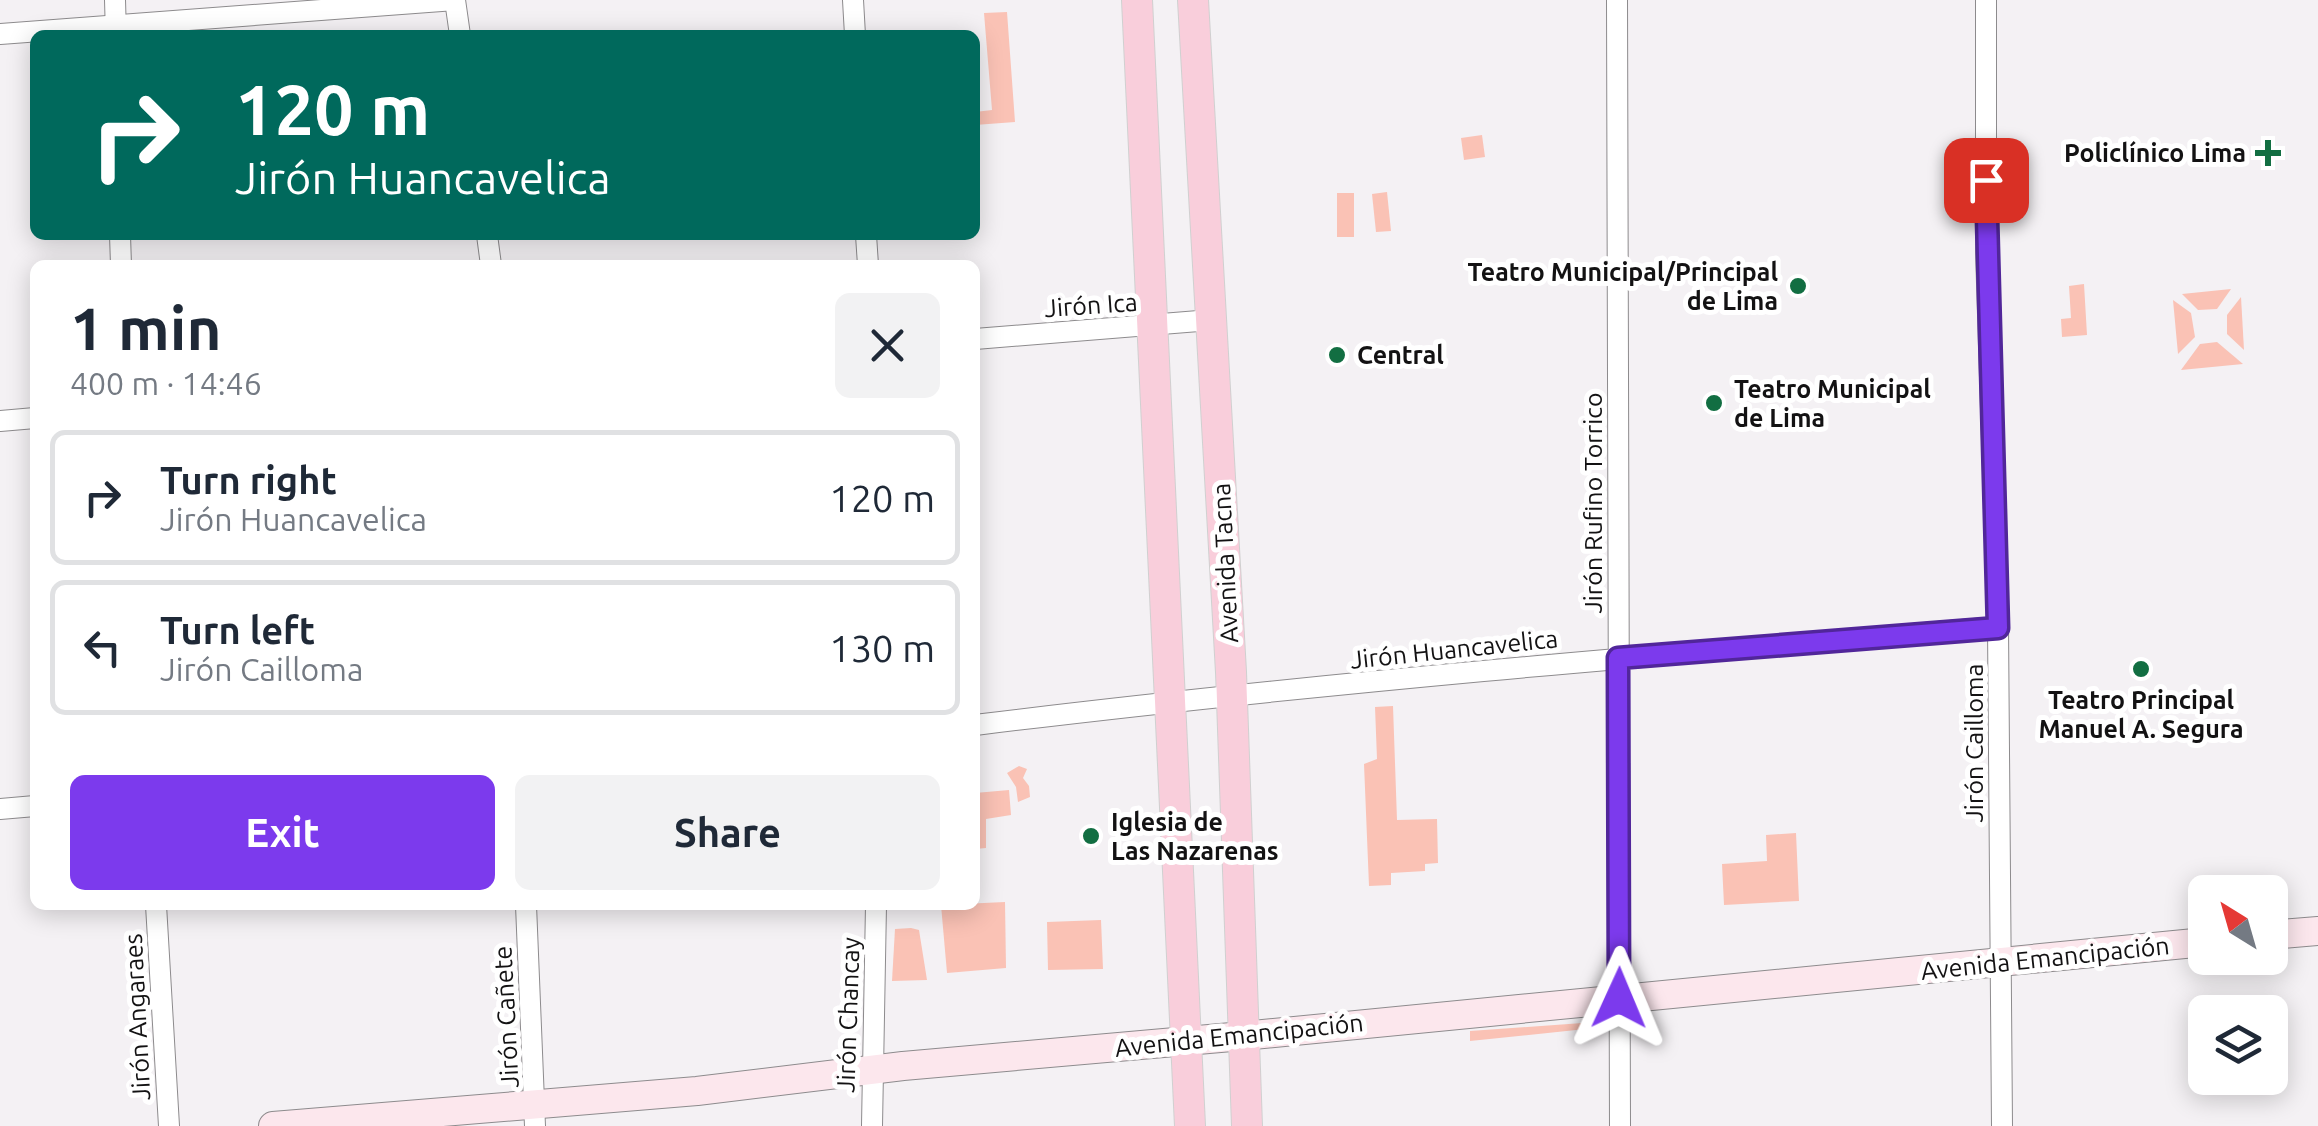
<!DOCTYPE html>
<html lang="en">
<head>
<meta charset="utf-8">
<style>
	:root { --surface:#fff; --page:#f2f2f3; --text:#1f2937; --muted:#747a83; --line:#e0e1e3; --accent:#7c3aed }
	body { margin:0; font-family:Ubuntu,sans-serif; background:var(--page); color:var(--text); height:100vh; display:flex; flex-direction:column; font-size:38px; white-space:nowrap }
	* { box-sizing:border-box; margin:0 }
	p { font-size:32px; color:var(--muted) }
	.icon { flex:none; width:55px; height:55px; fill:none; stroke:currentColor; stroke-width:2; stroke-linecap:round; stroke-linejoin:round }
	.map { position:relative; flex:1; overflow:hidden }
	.side { position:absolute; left:30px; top:260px; width:950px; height:650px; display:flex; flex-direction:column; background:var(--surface); border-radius:15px; box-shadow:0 5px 25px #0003 }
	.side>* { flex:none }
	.guide { position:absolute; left:30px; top:30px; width:950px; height:210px; border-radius:15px; box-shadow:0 5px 25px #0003; background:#00695c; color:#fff; overflow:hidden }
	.needle { width:65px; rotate:323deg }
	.buttons { position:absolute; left:2188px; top:875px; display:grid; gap:20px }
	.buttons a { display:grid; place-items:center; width:100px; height:100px; border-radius:15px; background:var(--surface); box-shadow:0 5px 25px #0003; font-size:50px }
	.pin { position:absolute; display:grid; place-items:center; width:85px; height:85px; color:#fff; margin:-42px; border-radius:20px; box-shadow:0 5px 15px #0006 }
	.me { position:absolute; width:110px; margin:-55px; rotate:1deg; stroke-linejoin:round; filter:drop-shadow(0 0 8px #0008) }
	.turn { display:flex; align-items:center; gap:35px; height:210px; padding:0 40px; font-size:45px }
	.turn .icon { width:130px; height:130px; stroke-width:2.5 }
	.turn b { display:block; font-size:70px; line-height:85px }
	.round { display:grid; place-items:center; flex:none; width:105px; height:105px; border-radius:15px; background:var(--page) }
	.summary { display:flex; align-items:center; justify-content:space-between; height:170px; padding:0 40px }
	h1 { font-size:60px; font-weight:700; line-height:75px }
	.button { display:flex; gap:20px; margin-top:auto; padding:20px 40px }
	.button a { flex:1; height:115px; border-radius:15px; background:var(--accent); color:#fff; font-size:40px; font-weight:700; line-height:115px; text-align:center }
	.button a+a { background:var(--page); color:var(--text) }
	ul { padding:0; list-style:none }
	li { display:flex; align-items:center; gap:30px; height:135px; margin:0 20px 15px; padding:0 20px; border:5px solid var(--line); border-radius:15px }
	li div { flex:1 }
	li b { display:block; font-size:38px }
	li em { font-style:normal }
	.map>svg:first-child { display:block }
	.green { fill:#fac2b5 }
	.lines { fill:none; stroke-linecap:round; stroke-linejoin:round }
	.street-casing { stroke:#8d8b8d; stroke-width:22 }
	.secondary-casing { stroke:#8d8b8d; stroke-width:30 }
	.primary-casing { stroke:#d0d0d0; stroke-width:32 }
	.street { stroke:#fff; stroke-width:20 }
	.secondary { stroke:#fce7ed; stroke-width:28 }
	.primary { stroke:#f9cedb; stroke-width:30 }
	.route-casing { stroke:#51269a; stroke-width:25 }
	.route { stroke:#7c3aed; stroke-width:18 }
	.poi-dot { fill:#126e42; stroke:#fff; stroke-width:4 }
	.labels { text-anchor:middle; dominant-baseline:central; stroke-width:10; stroke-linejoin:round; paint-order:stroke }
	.poi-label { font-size:25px; font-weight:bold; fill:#131213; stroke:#fff; text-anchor:start }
	.street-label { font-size:25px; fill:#131213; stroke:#fff }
</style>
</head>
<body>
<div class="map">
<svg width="2318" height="1126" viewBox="0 0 2318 1126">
	<rect width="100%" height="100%" fill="#f4f1f4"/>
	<g class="green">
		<polygon points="1007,12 1015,122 975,125 975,112 992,110 984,13"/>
		<polygon points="1482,135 1485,157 1464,160 1461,138"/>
		<polygon points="1387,192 1391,231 1376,232 1372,194"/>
		<rect x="1337" y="193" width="17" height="44"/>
		<polygon points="2084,284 2087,335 2062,337 2061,319 2071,318 2069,286"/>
		<polygon points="2231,289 2217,309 2198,310 2182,294"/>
		<polygon points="2241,297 2244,350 2227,334 2227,315"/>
		<polygon points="2173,300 2191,313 2195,337 2178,354"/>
		<polygon points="2217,342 2243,364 2181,370 2200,344"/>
		<polygon points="1393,706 1397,820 1437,819 1438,863 1425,864 1425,871 1391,873 1391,885 1369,886 1364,764 1377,759 1375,707"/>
		<polygon points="1019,766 1027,769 1023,778 1029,786 1030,797 1018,802 1016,787 1007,773"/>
		<polygon points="1009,790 1011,815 986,819 986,848 975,849 975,793"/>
		<polygon points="1796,833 1799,901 1724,905 1722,864 1767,861 1766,835"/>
		<polygon points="1005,902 1006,968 947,973 941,905"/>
		<polygon points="1101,920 1103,969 1048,970 1047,922"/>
		<polygon points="911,928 919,930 927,980 892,981 895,929"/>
		<polygon points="1596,1022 1595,1028 1470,1041 1470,1031"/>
	</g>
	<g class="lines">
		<g class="street-casing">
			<g id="street">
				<polyline points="115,0 116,35"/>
				<polyline points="455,0 460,35"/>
				<polyline points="853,0 855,35"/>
				<polyline points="1617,0 1620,1126"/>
				<polyline points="1986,0 1986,252 1998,627 2002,1126"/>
				<polyline points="0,34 455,0"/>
				<polyline points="120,235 121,265"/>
				<polyline points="487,235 491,265"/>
				<polyline points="866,235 868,265"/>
				<polyline points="975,339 1211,320"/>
				<polyline points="0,421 35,418"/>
				<path d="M975 725C1315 683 1657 655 1998 627"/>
				<polyline points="0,809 35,806"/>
				<polyline points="156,905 169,1126"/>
				<polyline points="526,905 535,1126"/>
				<polyline points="872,1126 876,905"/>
			</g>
		</g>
		<g class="secondary-casing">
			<g id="secondary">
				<polyline points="2270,935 2318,931"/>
				<polyline points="273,1126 697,1091 903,1066 1243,1036 2205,942"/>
			</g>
		</g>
		<g class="primary-casing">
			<g id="primary">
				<polyline points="1137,0 1190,1126"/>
				<polyline points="1193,0 1231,672 1247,1126"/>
			</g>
		</g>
		<use href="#street" class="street"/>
		<use href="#secondary" class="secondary"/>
		<use href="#primary" class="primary"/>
	</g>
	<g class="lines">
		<g class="route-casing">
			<polyline id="route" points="1619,998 1618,658 1998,628 1986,180"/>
		</g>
		<use href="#route" class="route"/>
	</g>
	<g class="poi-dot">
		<path d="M2263 138h10v10h10v10h-10v10h-10v-10h-10v-10h10z"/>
		<circle cx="1798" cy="286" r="10"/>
		<circle cx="1337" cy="355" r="10"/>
		<circle cx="1714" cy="403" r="10"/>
		<circle cx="2141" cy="669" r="10"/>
		<circle cx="1091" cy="836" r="10"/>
	</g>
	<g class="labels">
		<g class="poi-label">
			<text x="2246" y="153" text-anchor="end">Policlínico Lima</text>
			<text x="1778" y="272" text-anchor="end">Teatro Municipal/Principal<tspan x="1778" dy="29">de Lima</tspan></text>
			<text x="1357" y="355">Central</text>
			<text x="1734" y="389">Teatro Municipal<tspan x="1734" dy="29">de Lima</tspan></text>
			<text x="2141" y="700" text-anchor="middle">Teatro Principal<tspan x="2141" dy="29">Manuel A. Segura</tspan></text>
			<text x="1111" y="822">Iglesia de<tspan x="1111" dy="29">Las Nazarenas</tspan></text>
		</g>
		<g class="street-label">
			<text transform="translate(1091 305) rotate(-4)">Jirón Ica</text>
			<text transform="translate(1593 503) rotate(-90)">Jirón Rufino Torrico</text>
			<text transform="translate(1225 563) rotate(-93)">Avenida Tacna</text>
			<text transform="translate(1454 649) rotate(-6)">Jirón Huancavelica</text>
			<text transform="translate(1974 743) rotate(-90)">Jirón Cailloma</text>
			<text transform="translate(2045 958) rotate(-6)">Avenida Emancipación</text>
			<text transform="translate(848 1015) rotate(-88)">Jirón Chancay</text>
			<text transform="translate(137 1017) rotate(-93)">Jirón Angaraes</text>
			<text transform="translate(506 1017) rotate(-93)">Jirón Cañete</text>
			<text transform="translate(1239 1035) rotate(-6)">Avenida Emancipación</text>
		</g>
	</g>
</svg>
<div class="buttons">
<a><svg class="needle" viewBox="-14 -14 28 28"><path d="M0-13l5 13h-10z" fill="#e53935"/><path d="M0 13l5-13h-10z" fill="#747a83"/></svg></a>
<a><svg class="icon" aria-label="layers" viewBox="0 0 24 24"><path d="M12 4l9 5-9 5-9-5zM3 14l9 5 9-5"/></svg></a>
</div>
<div class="pin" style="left:1986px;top:180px;background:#d93025"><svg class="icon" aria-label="arrive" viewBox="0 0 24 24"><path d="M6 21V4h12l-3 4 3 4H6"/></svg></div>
<svg class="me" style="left:1619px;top:998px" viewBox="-20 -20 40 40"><path d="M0-17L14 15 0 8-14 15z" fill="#7c3aed" stroke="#fff" stroke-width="4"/></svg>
<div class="guide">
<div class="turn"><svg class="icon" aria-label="right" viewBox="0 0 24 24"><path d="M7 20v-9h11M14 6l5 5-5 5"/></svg><div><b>120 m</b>Jirón Huancavelica</div></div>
</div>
<section class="side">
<div class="summary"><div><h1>1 min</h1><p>400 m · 14:46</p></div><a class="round"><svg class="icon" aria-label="close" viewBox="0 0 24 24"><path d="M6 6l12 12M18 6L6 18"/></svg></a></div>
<ul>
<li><svg class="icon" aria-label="right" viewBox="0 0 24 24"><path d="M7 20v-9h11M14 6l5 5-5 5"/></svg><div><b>Turn right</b><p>Jirón Huancavelica</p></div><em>120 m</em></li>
<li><svg class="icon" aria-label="left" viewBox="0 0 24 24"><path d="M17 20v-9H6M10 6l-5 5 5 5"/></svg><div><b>Turn left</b><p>Jirón Cailloma</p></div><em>130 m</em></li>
</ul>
<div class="button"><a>Exit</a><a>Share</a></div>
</section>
</div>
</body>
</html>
